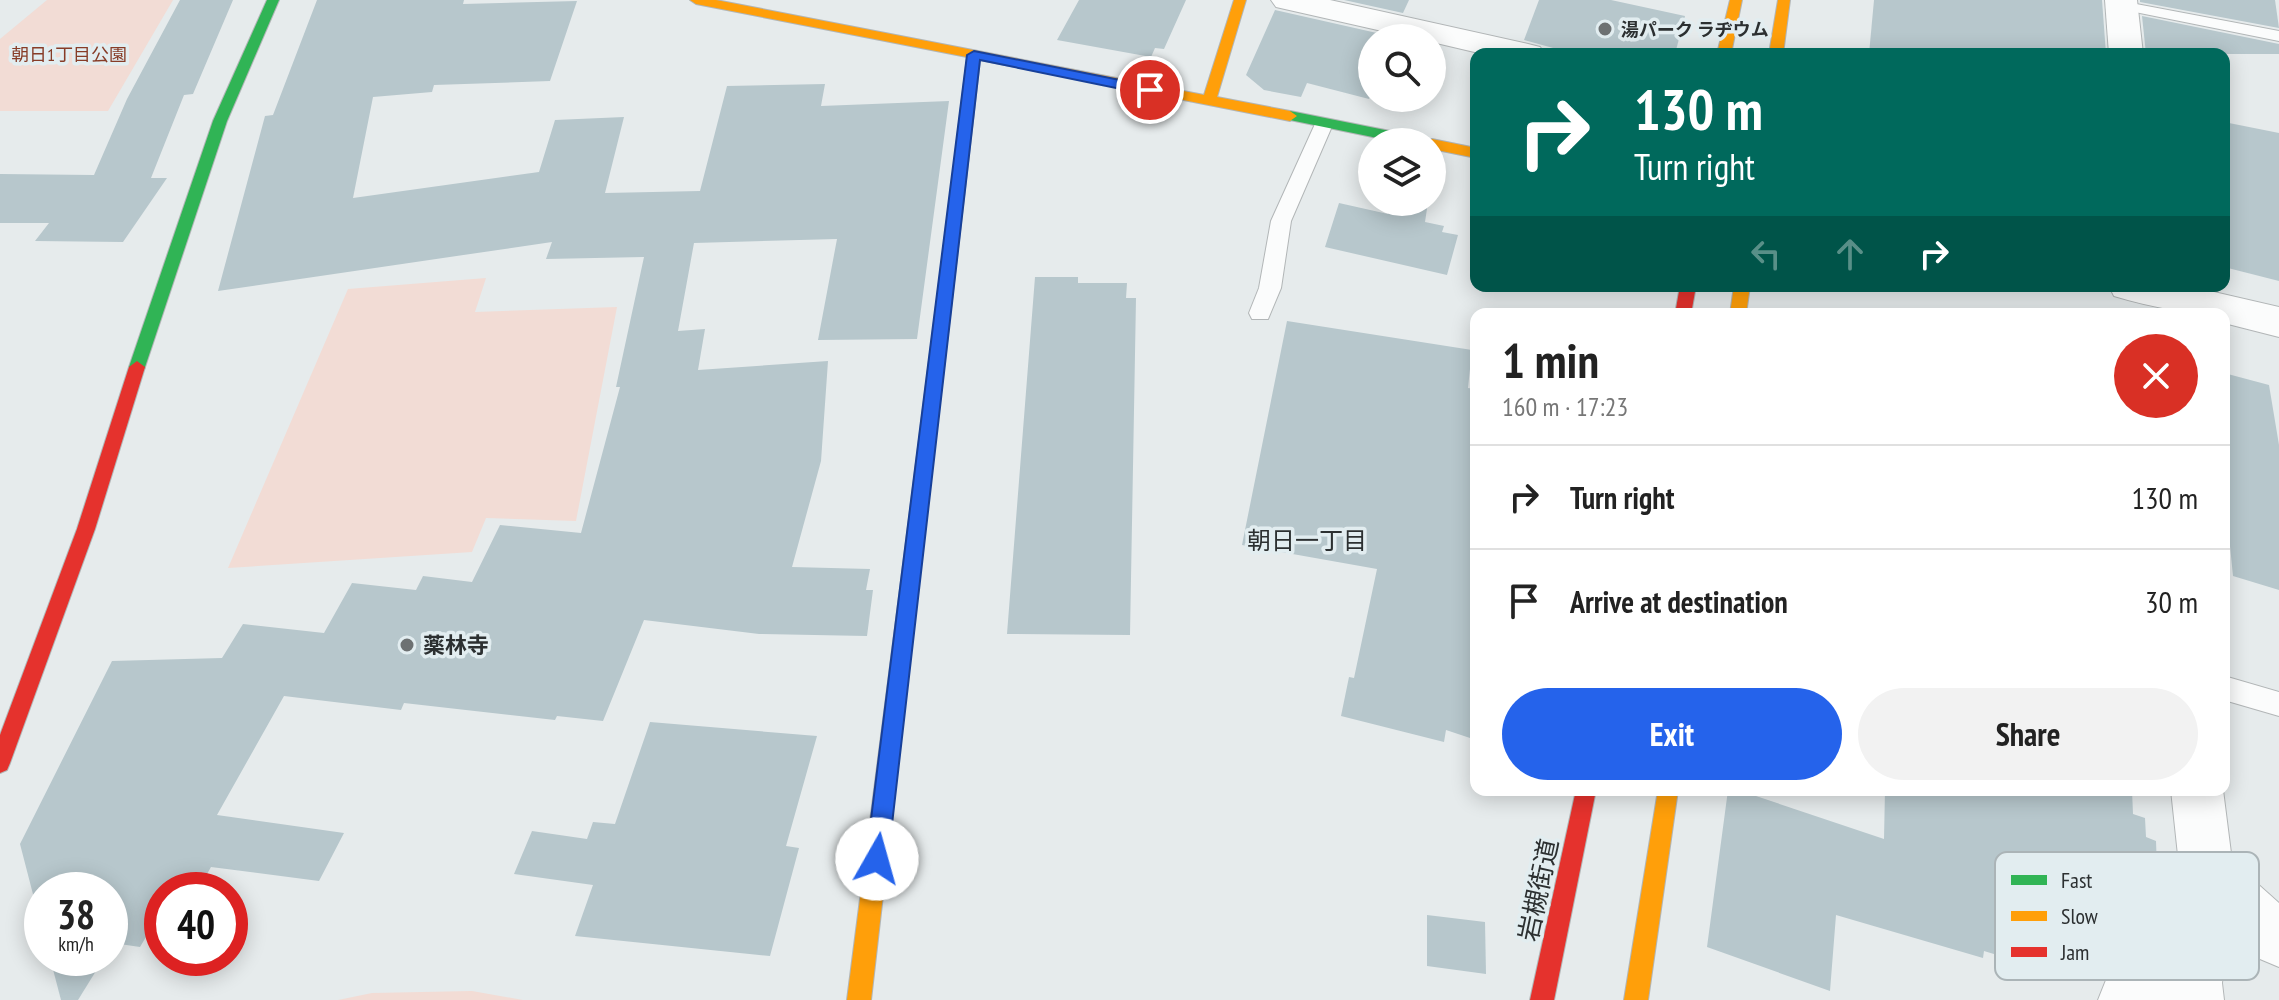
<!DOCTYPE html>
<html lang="en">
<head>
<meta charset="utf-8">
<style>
	:root { --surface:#fff; --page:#f2f2f2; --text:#222; --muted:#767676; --line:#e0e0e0; --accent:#2563eb }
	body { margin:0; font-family:"PT Sans Narrow","Noto Sans JP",sans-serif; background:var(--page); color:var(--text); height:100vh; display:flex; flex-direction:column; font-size:30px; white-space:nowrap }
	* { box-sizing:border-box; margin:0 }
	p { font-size:26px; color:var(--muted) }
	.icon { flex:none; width:44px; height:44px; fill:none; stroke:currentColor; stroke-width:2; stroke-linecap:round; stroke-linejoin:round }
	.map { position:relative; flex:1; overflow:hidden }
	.side { position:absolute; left:1470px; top:308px; width:760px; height:488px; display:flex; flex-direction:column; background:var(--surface); border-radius:16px; box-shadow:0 4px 20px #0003 }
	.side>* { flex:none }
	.top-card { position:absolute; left:1470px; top:48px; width:760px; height:244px; border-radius:16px; box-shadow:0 4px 20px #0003; background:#00695c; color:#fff; overflow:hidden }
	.buttons { position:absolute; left:1358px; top:24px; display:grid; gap:16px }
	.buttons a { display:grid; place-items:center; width:88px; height:88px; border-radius:50%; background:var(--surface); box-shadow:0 4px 20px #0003; font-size:40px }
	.speed { position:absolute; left:24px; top:872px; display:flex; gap:16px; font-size:40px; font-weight:700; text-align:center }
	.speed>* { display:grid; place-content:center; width:104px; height:104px; border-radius:50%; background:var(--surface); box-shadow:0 4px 20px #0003; line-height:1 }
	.speed small { font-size:20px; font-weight:400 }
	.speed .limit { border:12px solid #d22; background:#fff; color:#111 }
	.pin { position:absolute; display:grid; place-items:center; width:68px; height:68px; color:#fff; margin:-34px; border:4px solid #fff; border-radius:50%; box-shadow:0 2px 8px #0007 }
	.me { position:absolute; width:88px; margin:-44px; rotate:7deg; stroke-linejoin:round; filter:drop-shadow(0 0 6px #0008) }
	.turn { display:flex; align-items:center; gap:28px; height:168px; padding:0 32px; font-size:36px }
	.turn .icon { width:104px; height:104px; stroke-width:2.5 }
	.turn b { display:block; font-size:56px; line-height:68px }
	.lanes { display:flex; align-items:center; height:76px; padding:0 32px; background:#0003; justify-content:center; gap:40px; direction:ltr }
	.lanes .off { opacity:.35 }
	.round { display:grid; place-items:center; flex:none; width:84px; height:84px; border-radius:42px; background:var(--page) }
	.overview { display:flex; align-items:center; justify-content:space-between; height:136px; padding:0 32px }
	h1 { font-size:48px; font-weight:700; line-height:60px }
	.cta { display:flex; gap:16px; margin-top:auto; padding:16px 32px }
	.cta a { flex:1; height:92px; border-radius:48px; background:var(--accent); color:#fff; font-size:32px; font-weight:700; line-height:92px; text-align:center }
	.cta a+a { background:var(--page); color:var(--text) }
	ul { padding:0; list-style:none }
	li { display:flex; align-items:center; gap:24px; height:104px; padding:0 32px; border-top:2px solid var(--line) }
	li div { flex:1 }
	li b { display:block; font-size:30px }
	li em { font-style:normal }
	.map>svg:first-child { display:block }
	.green { fill:#f2dcd5 }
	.building { fill:#b7c7cc }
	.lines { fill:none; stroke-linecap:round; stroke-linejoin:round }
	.lane-casing { stroke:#b2b6b7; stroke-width:2 }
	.street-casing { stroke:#b2b6b7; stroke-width:2 }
	.fast-casing { stroke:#b2b6b7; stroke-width:2 }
	.slow-casing { stroke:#b2b6b7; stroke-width:2 }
	.jam-casing { stroke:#b2b6b7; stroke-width:2 }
	.lane { fill:#fbfcfc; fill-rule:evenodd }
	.street { fill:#fbfcfc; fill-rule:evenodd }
	.fast { fill:#30b455; fill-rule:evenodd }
	.slow { fill:#ff9f0a; fill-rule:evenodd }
	.jam { fill:#e5322d; fill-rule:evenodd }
	.route { fill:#2563eb; stroke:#184099; stroke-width:2 }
	.poi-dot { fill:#6d7172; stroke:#e2edf0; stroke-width:3 }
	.labels { text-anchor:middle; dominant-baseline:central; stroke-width:7; stroke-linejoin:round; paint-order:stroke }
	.far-poi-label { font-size:18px; font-weight:bold; fill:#2c3031; stroke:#e2edf0; text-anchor:start }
	.far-park-label { font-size:18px; fill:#873c27; stroke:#e2edf0 }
	.poi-label { font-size:22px; font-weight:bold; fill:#2c3031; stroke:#e2edf0; text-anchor:start }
	.neighbourhood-label { font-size:24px; fill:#2c3031; stroke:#e2edf0 }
	.near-street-label { font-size:26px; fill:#2c3031; stroke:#e2edf0 }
	.key { fill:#e2edf0; stroke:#abb4b7; stroke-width:2 }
	.key-label { font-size:22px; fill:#2c3031 }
</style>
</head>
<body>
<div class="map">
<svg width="2279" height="1000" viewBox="0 0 2279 1000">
	<rect width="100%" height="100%" fill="#e6ebec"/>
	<g class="green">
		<polygon points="47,0 173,0 108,111 0,111 0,39"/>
		<polygon points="486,278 475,312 617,307 576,521 486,518 472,552 228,568 348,289"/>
		<polygon points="472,991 523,1000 338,1000 372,993"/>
	</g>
	<g class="building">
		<polygon points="180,0 233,0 193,94 184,95 151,178 167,178 123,242 35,241 49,223 0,223 0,174 94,175 127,99"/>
		<polygon points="317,0 464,0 463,4 577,1 550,81 434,85 432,92 373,97 353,198 539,172 555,120 624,117 605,193 700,191 727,86 825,84 821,106 949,101 917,339 818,340 837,239 694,243 678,331 705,329 698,370 828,361 821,461 792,567 870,569 866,590 873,590 867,636 759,634 644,620 603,721 557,716 555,720 404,703 401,710 284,696 217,815 344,833 319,881 211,867 198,890 162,890 162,910 140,947 113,943 110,948 110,890 42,890 42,929 20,844 112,661 222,658 243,624 324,633 352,583 416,590 423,576 472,582 500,525 581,533 620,387 616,387 644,257 546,259 552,242 218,291 265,116 273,115"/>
		<polygon points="1079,0 1186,0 1164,49 1155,48 1151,57 1057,40"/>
		<polygon points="1344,0 1409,0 1403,13"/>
		<polygon points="1539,0 1611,0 1685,16 1675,54 1575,54 1524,40"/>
		<polygon points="1874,0 2102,0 2106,54 1869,54"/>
		<polygon points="2140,0 2275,0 2279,28 2140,2"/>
		<polygon points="1275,10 1399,38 1372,38 1372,93 1369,99 1307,83 1301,97 1264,90 1246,75"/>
		<polygon points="2142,16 2279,44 2279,54 2146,54"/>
		<polygon points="2224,122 2279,133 2279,281 2224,267"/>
		<polygon points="1393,202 1428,202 1425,222 1444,226 1442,232 1458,235 1447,275 1325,247 1339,203 1388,214"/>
		<polygon points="1035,277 1078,277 1078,283 1127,283 1126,298 1136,298 1130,635 1007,634"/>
		<polygon points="1287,321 1472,350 1468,388 1476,389 1476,740 1446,730 1444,742 1341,716 1349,677 1354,678 1377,569 1242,545"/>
		<polygon points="2224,373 2269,385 2279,445 2279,590 2233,576 2228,526 2224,525"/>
		<polygon points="650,722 817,736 786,846 799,848 770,956 575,936 593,885 514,874 532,831 587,839 593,822 615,824"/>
		<polygon points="1728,790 1738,790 1884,839 1885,790 2132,790 2133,814 2145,818 2146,837 2156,841 2158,897 2138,890 2148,950 2094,936 2097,962 2027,941 2030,965 1984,951 1983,958 1836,915 1830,991 1707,947"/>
		<polygon points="1427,915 1485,922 1486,974 1427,966"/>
		<polygon points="50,958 104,958 78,1000 61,1000"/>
	</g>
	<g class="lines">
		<g class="lane-casing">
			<g id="lane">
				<polygon points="2115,0 2279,31 2279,41 2115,8"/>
				<polygon points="1324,118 1333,124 1291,221 1281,288 1268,319 1252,319 1249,313 1259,288 1271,221 1315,124"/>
				<polygon points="2224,676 2279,692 2279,716 2224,700"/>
			</g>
		</g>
		<g class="street-casing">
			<g id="street">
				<polygon points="1271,0 1330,0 1528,44 1540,47 1545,54 1483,54 1432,42 1432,38 1413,38 1276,7"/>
				<polygon points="2105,0 2137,0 2143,54 2109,54"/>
				<path d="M2109 286H2188L2279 307V337L2224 323V314C2186 314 2151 307 2114 296Z"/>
				<polygon points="2171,790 2223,790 2232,861 2279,903 2279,967 2260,959 2228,930 2222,983 2224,1000 2098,1000 2106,980 2169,961 2180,874"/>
			</g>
		</g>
		<g class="fast-casing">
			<g id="fast">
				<polygon points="267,0 279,0 227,121 145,367 143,371 131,371 129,367 213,121"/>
				<polygon points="1290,111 1420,137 1427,142 1397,142 1285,119 1283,116"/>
			</g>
		</g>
		<g class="slow-casing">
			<g id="slow">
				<polygon points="690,0 716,0 1204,95 1234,0 1246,0 1217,97 1290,111 1297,116 1290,121 980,60 966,180 959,185 952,180 967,57 696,4"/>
				<polygon points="1730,0 1742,0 1731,54 1717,54"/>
				<polygon points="1778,0 1790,0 1783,54 1769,54"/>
				<polygon points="1432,139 1476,148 1476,158 1432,149 1432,142 1426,142"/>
				<polygon points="1734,286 1750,286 1746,314 1730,314"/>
				<polygon points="910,573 917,575 919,581 871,1000 847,1000 901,581 903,575"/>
				<polygon points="1658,790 1678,790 1648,1000 1624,1000"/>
			</g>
		</g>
		<g class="jam-casing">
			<g id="jam">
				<polygon points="959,175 966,180 919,581 917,587 910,589 903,587 901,581 952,180"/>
				<polygon points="1680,286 1696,286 1691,314 1675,314"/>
				<polygon points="137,361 145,367 95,529 10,763 7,770 0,773 0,735 77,529 129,367"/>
				<polygon points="1576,790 1596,790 1554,1000 1530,1000"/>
			</g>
		</g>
		<use href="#lane" class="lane"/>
		<use href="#street" class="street"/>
		<use href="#fast" class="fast"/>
		<use href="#slow" class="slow"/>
		<use href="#jam" class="jam"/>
	</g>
	<polygon class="route" points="974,51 1150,86 1157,90 1150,95 980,60 888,859 885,867 877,870 870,867 866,859 967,55"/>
	<g class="poi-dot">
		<circle cx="1605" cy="29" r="8"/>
		<circle cx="407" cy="645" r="8"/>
	</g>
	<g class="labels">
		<g class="far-poi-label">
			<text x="1621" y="29">湯パーク ラヂウム</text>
		</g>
		<g class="far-park-label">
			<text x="69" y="54">朝日1丁目公園</text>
		</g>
		<g class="poi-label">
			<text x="423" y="645">薬林寺</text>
		</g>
		<g class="neighbourhood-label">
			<text x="1307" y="540">朝日一丁目</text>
		</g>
		<g class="near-street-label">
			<text transform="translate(1538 890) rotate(-78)">岩槻街道</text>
		</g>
	</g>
	<rect x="1995" y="852" width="264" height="128" rx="12" class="key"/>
	<rect x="2011" y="875" width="36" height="10" fill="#30b455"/>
	<rect x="2011" y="911" width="36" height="10" fill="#ff9f0a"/>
	<rect x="2011" y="947" width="36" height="10" fill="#e5322d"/>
	<g class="key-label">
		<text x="2061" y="888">Fast</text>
		<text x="2061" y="924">Slow</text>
		<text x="2061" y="960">Jam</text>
	</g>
</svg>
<div class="buttons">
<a><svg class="icon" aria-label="search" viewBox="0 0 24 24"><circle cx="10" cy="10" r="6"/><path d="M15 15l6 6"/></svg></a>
<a><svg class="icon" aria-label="layers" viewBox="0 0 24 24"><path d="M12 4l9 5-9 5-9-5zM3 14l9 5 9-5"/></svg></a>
</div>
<div class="speed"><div>38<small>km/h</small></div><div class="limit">40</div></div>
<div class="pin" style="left:1150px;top:90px;background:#d93025"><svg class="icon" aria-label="arrive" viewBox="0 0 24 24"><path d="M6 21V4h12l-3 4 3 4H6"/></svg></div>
<svg class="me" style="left:877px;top:859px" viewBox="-20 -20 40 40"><circle r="19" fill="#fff"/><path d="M0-13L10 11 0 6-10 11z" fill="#2563eb"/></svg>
<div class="top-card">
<div class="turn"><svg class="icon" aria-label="right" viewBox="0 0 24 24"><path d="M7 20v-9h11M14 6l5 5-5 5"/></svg><div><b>130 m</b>Turn right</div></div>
<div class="lanes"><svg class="icon off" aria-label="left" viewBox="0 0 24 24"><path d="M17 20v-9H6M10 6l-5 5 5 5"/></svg><svg class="icon off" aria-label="ahead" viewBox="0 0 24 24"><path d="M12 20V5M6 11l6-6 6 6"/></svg><svg class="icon" aria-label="right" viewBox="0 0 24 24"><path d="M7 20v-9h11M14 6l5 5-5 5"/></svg></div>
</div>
<section class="side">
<div class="overview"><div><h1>1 min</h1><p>160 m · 17:23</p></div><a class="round" style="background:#d93025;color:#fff"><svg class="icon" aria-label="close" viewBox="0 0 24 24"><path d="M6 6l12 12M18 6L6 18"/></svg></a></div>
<ul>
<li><svg class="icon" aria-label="right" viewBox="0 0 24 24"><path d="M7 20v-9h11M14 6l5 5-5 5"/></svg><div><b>Turn right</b></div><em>130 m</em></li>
<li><svg class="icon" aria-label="arrive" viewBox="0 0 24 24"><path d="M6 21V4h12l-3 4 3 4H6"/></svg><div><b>Arrive at destination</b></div><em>30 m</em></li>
</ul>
<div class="cta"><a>Exit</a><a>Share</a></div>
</section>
</div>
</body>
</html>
